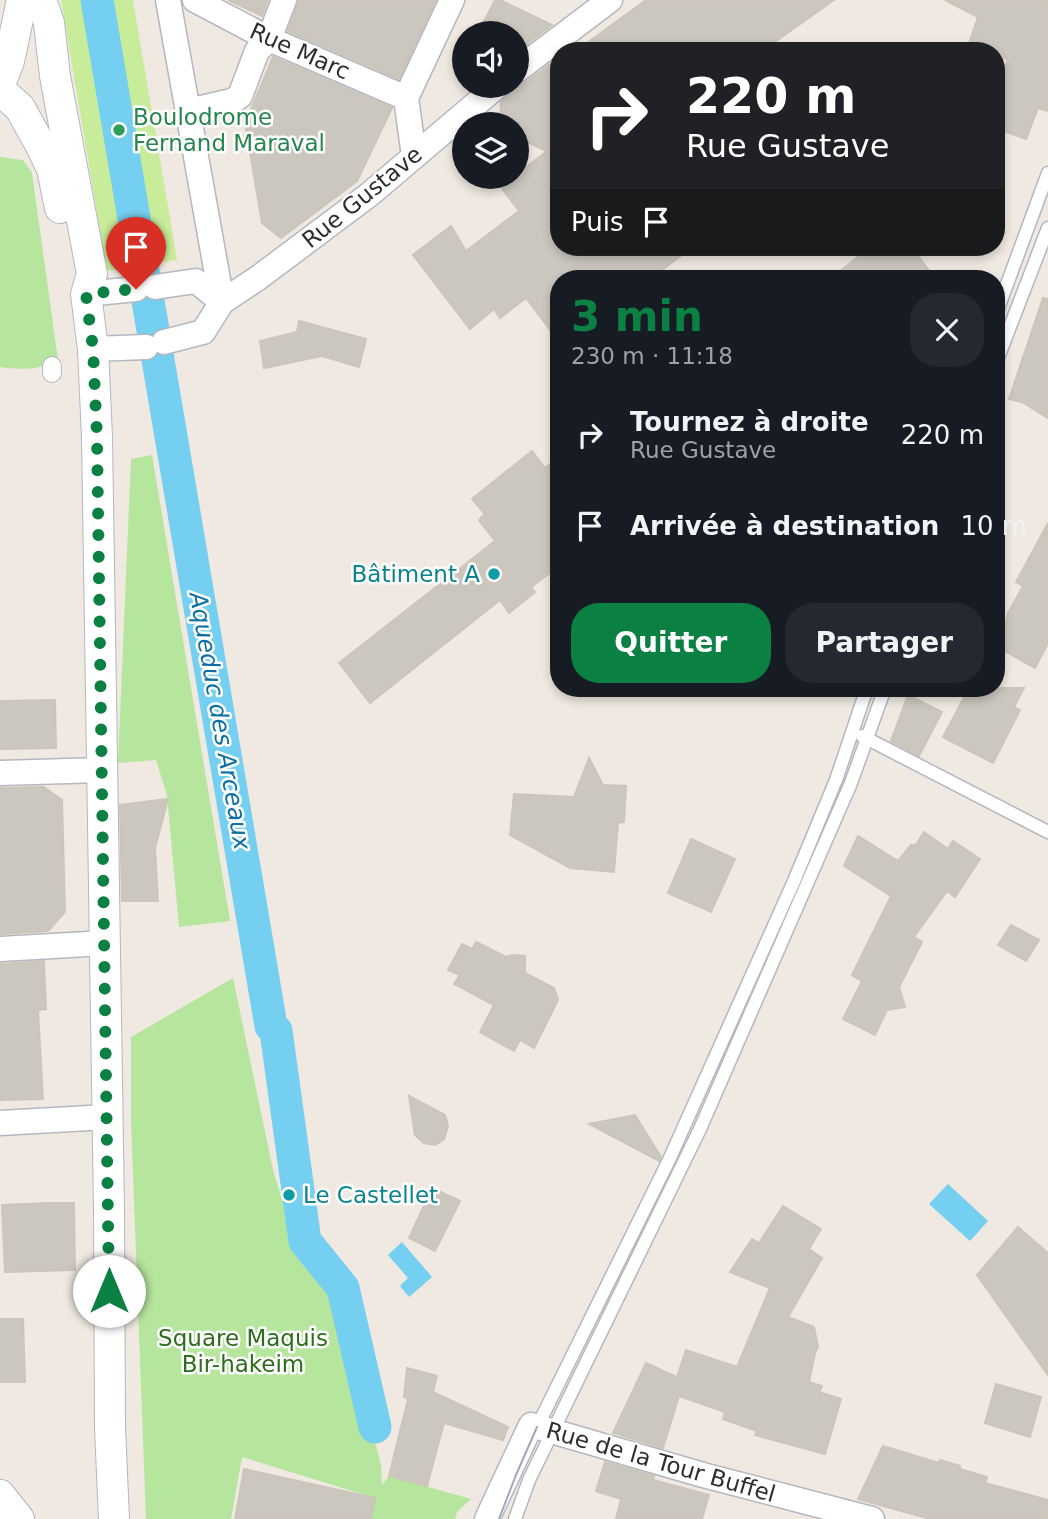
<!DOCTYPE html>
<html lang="fr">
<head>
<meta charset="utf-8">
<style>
	:root { --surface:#171b24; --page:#242831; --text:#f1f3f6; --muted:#9ea1a6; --accent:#0b8043 }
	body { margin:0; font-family:"DejaVu Sans",sans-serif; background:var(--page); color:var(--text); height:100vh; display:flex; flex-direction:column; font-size:26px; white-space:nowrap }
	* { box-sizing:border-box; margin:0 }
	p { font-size:23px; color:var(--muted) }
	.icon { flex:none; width:38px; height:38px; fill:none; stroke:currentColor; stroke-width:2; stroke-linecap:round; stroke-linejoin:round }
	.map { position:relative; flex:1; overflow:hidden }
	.drawer { position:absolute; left:550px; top:270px; width:455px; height:427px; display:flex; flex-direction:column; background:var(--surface); border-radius:28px; box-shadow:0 4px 10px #0003 }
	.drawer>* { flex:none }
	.guide { position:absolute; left:550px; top:42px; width:455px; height:214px; border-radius:28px; box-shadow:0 4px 10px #0003; background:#202124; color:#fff; overflow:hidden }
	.buttons { position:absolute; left:452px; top:21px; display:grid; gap:14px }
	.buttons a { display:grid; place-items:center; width:77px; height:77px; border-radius:50%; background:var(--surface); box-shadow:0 4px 10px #0003; font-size:35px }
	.pin { position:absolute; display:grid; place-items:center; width:60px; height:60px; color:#fff; margin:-72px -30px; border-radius:50% 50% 50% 0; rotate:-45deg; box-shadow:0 0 7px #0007 }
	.pin .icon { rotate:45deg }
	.me { position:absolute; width:77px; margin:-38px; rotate:0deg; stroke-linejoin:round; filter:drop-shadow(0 0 5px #0008) }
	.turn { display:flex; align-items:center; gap:24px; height:147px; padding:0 21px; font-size:32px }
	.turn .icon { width:91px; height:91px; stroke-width:2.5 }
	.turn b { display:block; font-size:49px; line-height:60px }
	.then { display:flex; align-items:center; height:66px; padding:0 21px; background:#0003; gap:14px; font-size:26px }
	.round { display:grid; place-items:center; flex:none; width:74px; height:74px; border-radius:28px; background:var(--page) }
	.overview { display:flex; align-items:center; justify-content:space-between; height:119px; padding:0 21px }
	h1 { font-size:42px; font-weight:700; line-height:52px; color:var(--accent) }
	.action { display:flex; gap:14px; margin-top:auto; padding:14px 21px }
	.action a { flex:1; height:80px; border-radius:28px; background:var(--accent); color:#fff; font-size:28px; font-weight:700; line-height:80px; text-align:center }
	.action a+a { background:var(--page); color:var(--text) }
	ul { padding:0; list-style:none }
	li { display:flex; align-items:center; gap:21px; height:91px; padding:0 21px }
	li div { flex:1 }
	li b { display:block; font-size:26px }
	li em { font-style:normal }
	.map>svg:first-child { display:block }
	.green { fill:#b6e59e }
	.pitch { fill:#c9ec9a }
	.water { fill:#75cff0 }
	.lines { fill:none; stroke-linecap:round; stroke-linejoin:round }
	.canal { stroke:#75cff0; stroke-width:33 }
	.building { fill:#cbc7bf; stroke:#cbc5ba; stroke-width:2 }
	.service-casing { stroke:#b4b7c1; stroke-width:15 }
	.pedestrian-casing { stroke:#b4b7c1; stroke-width:20 }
	.minor-casing { stroke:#b4b7c1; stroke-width:27 }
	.tertiary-casing { stroke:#b4b7c1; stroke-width:32 }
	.service { stroke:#fff; stroke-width:12 }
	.pedestrian { stroke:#fff; stroke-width:18 }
	.minor { stroke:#fff; stroke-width:24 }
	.tertiary { stroke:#fff; stroke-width:30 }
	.tram { stroke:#a3a6b8; stroke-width:2 }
	.route { stroke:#0b8043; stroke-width:12; stroke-dasharray:0 21.6 }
	.leisure-dot { fill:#2e9e5b; stroke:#fff; stroke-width:2.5 }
	.culture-dot { fill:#0f9aa8; stroke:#fff; stroke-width:2.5 }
	.labels { text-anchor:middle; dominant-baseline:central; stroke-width:5; stroke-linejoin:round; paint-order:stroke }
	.street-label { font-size:23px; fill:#2e2e2e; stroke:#fff }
	.leisure-label { font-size:23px; fill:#27864d; stroke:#fff; text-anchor:start }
	.culture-label { font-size:23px; fill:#0d838f; stroke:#fff; text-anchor:end }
	.park-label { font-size:23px; fill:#2c6e1b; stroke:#fff }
	.water-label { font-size:24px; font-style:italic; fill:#0d6fa3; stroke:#fff }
</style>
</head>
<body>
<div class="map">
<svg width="1048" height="1519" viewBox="0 0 1048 1519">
	<rect width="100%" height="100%" fill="#efe9e1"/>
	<g class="green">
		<path d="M0 157 23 160 32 173 58 360C41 370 20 370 0 367Z"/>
		<polygon points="152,455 230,921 179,927 167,795 156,760 118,763 131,459"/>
		<polygon points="233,978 273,1170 301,1261 337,1297 381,1465 382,1485 389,1476 471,1499 457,1512 455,1519 371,1519 375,1498 242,1457 231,1519 146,1519 131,1121 131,1037"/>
	</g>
	<polygon class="pitch" points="61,0 133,0 177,260 107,271"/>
	<g class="water">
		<polygon points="948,1184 988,1221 970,1241 929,1204"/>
		<polygon points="402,1242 432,1277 409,1297 400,1286 408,1278 388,1255"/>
	</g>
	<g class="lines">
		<polyline class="canal" points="97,0 271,1026 276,1031 305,1241 343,1288 375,1427"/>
	</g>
	<g class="building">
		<polygon points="228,0 268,0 262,16"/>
		<polygon points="299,0 436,0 399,79 288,31"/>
		<polygon points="495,0 500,0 552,25 516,52 516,33 478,33"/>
		<polygon points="646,0 834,0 762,51 576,51"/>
		<polygon points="945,0 1048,0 1048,111 1038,108 1026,139 996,128 996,96 1008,59 996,55 996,51 983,51 968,46 978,17"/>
		<polygon points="273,57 392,108 357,181 281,238 262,223 245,123"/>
		<polygon points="558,58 558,247 692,247 652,278 558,278 558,340 526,298 500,318 494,309 470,329 413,255 451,226 466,251 519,211 501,187 547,151 516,137 516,124 500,124 501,102 511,92 512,86 518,86 525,83"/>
		<polygon points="871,247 911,247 935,278 831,278"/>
		<polygon points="1043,298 1048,299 1048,418 1022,402 1009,399"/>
		<polygon points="299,321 366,339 359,367 322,356 264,368 260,341 297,332"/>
		<polygon points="532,451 545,468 558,458 558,567 531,587 535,592 509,613 500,600 370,703 339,663 495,541 479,520 485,514 472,499"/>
		<polygon points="1048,523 1048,643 1035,668 996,646 1005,629 1008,613 1023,586 1016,582"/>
		<polygon points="969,688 1024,688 1014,707 1020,710 993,763 943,737"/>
		<polygon points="908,695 942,712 919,756 891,741"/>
		<polygon points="55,700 56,748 0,749 0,701"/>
		<polygon points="589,758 603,785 626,786 624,822 618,823 614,872 570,868 510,835 514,794 574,797"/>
		<polygon points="44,787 62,800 65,912 48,931 0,934 0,788"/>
		<polygon points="168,799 155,848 158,901 122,901 120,805"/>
		<polygon points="924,832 948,849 953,841 980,859 955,897 947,891 914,937 922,942 899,987 905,1007 887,1010 875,1035 843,1019 862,981 852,975 891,896 844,866 858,836 898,861 911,845 916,845"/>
		<polygon points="691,839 735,859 711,912 668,893"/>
		<polygon points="1011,925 1039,940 1026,961 998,945"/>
		<polygon points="476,942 506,957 512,955 525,956 525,973 554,988 558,1000 534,1048 520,1040 514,1051 480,1032 494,1005 454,984 460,975 448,970 462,944 472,949"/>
		<polygon points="44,961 46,1009 38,1010 43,1099 0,1100 0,964"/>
		<polygon points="409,1096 445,1115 448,1126 444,1139 435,1145 424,1143 415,1135"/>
		<polygon points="635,1115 661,1157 659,1161 589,1124"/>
		<polygon points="432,1188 460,1201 435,1251 409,1238"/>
		<polygon points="48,1203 74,1203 75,1270 5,1272 2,1205"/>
		<polygon points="783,1206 821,1229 809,1249 822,1258 788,1317 814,1327 818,1347 815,1353 809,1382 822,1386 819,1392 841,1399 825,1454 755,1435 757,1431 723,1419 725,1412 679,1396 663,1448 613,1433 646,1363 677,1377 686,1350 737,1367 770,1288 730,1272 752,1239 759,1243"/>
		<polygon points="1018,1227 1048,1253 1048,1375 977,1275"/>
		<polygon points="0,1319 23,1319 25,1382 0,1382"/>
		<polygon points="407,1368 437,1376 433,1392 508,1427 503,1440 444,1423 427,1486 389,1476 408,1399 404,1397"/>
		<polygon points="996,1384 1041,1397 1030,1437 985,1423"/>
		<polygon points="883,1446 939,1463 940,1460 960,1466 960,1469 987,1477 985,1483 1048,1500 1048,1519 930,1519 858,1499"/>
		<polygon points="605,1462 654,1476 653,1480 709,1495 702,1519 616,1519 621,1499 596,1491"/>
		<polygon points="244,1469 375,1498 371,1519 235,1519"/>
	</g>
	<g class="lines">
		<g class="service-casing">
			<g id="service">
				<polyline points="996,314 1048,173"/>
				<polyline points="996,363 1048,228"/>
				<polyline points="862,736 1048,832"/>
				<polyline points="537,1427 669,1160 794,881 836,780 867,688"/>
				<polyline points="515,1519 529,1480 700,1129 851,783 885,688"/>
			</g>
		</g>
		<g class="pedestrian-casing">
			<polyline id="pedestrian" points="52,366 52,373"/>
		</g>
		<g class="minor-casing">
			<g id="minor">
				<polyline points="168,0 222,302"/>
				<polyline points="195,0 269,39 406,98"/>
				<polyline points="516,71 610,0"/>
				<polyline points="188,111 232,101 240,96 257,51 269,39 284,0"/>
				<polyline points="414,156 406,98 452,0"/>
				<polyline points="155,287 196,281 222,302"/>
				<polyline points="86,294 136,289"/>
				<polyline points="164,342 203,332 222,302 258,278 370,194 497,86"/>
				<polyline points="93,349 146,347"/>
				<polyline points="0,773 102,770"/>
				<polyline points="0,949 105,943"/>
				<polyline points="0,1123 107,1117"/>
				<polyline points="487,1519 531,1425 703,1475 872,1519"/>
			</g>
		</g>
		<g class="tertiary-casing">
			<g id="tertiary">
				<polyline points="41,0 49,23 55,76 92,274 86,294 93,349 97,437 109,1209 110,1428 114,1519"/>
				<polyline points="0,84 9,61 22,0"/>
				<polyline points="0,90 20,108 41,146 52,169 60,208"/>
				<polyline points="0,1495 19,1519"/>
			</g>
		</g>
		<use href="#service" class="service"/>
		<use href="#pedestrian" class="pedestrian"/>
		<use href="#minor" class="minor"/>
		<use href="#tertiary" class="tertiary"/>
		<polyline class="tram" points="499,1519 516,1475 537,1427"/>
	</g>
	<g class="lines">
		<polyline class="route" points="109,1291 97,437 93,349 86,294 136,289"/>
	</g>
	<circle class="leisure-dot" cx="119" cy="130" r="7"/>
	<g class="culture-dot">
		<circle cx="494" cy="574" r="7"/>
		<circle cx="289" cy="1195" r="7"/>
	</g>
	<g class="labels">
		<g class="street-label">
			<text transform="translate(300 51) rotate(24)">Rue Marc</text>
			<text transform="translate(362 197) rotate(-39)">Rue Gustave</text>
			<text transform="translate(661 1462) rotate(16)">Rue de la Tour Buffel</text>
		</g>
		<g class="leisure-label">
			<text x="133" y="117">Boulodrome<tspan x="133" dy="26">Fernand Maraval</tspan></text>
		</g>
		<g class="culture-label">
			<text x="480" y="574">Bâtiment A</text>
			<text x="303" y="1195" text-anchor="start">Le Castellet</text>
		</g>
		<g class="park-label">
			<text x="243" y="1338">Square Maquis<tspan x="243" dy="26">Bir-hakeim</tspan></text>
		</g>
		<g class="water-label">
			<text transform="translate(220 721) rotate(80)">Aqueduc des Arceaux</text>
		</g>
	</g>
</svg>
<div class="buttons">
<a><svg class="icon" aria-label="sound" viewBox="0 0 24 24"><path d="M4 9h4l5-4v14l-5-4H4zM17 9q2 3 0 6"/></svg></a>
<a><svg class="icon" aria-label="layers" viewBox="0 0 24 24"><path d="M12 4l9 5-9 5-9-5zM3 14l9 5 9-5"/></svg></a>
</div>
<div class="pin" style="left:136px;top:289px;background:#d93025"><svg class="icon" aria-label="arrive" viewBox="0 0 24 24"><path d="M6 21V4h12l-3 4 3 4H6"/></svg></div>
<svg class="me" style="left:109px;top:1291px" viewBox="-20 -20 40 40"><circle r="19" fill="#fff"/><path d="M0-13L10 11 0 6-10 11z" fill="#0b8043"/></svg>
<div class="guide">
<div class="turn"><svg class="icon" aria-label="right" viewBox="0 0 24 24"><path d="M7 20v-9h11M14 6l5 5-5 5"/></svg><div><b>220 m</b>Rue Gustave</div></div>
<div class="then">Puis<svg class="icon" aria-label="arrive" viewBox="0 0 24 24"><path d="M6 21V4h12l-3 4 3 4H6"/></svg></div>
</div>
<section class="drawer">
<div class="overview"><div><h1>3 min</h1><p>230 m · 11:18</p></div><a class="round"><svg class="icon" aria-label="close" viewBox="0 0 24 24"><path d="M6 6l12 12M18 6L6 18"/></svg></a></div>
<ul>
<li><svg class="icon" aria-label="right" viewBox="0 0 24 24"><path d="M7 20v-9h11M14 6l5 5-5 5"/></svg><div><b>Tournez à droite</b><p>Rue Gustave</p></div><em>220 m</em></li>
<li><svg class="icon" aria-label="arrive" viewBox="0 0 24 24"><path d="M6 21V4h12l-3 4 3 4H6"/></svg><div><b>Arrivée à destination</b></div><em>10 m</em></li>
</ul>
<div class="action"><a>Quitter</a><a>Partager</a></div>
</section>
</div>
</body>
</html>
